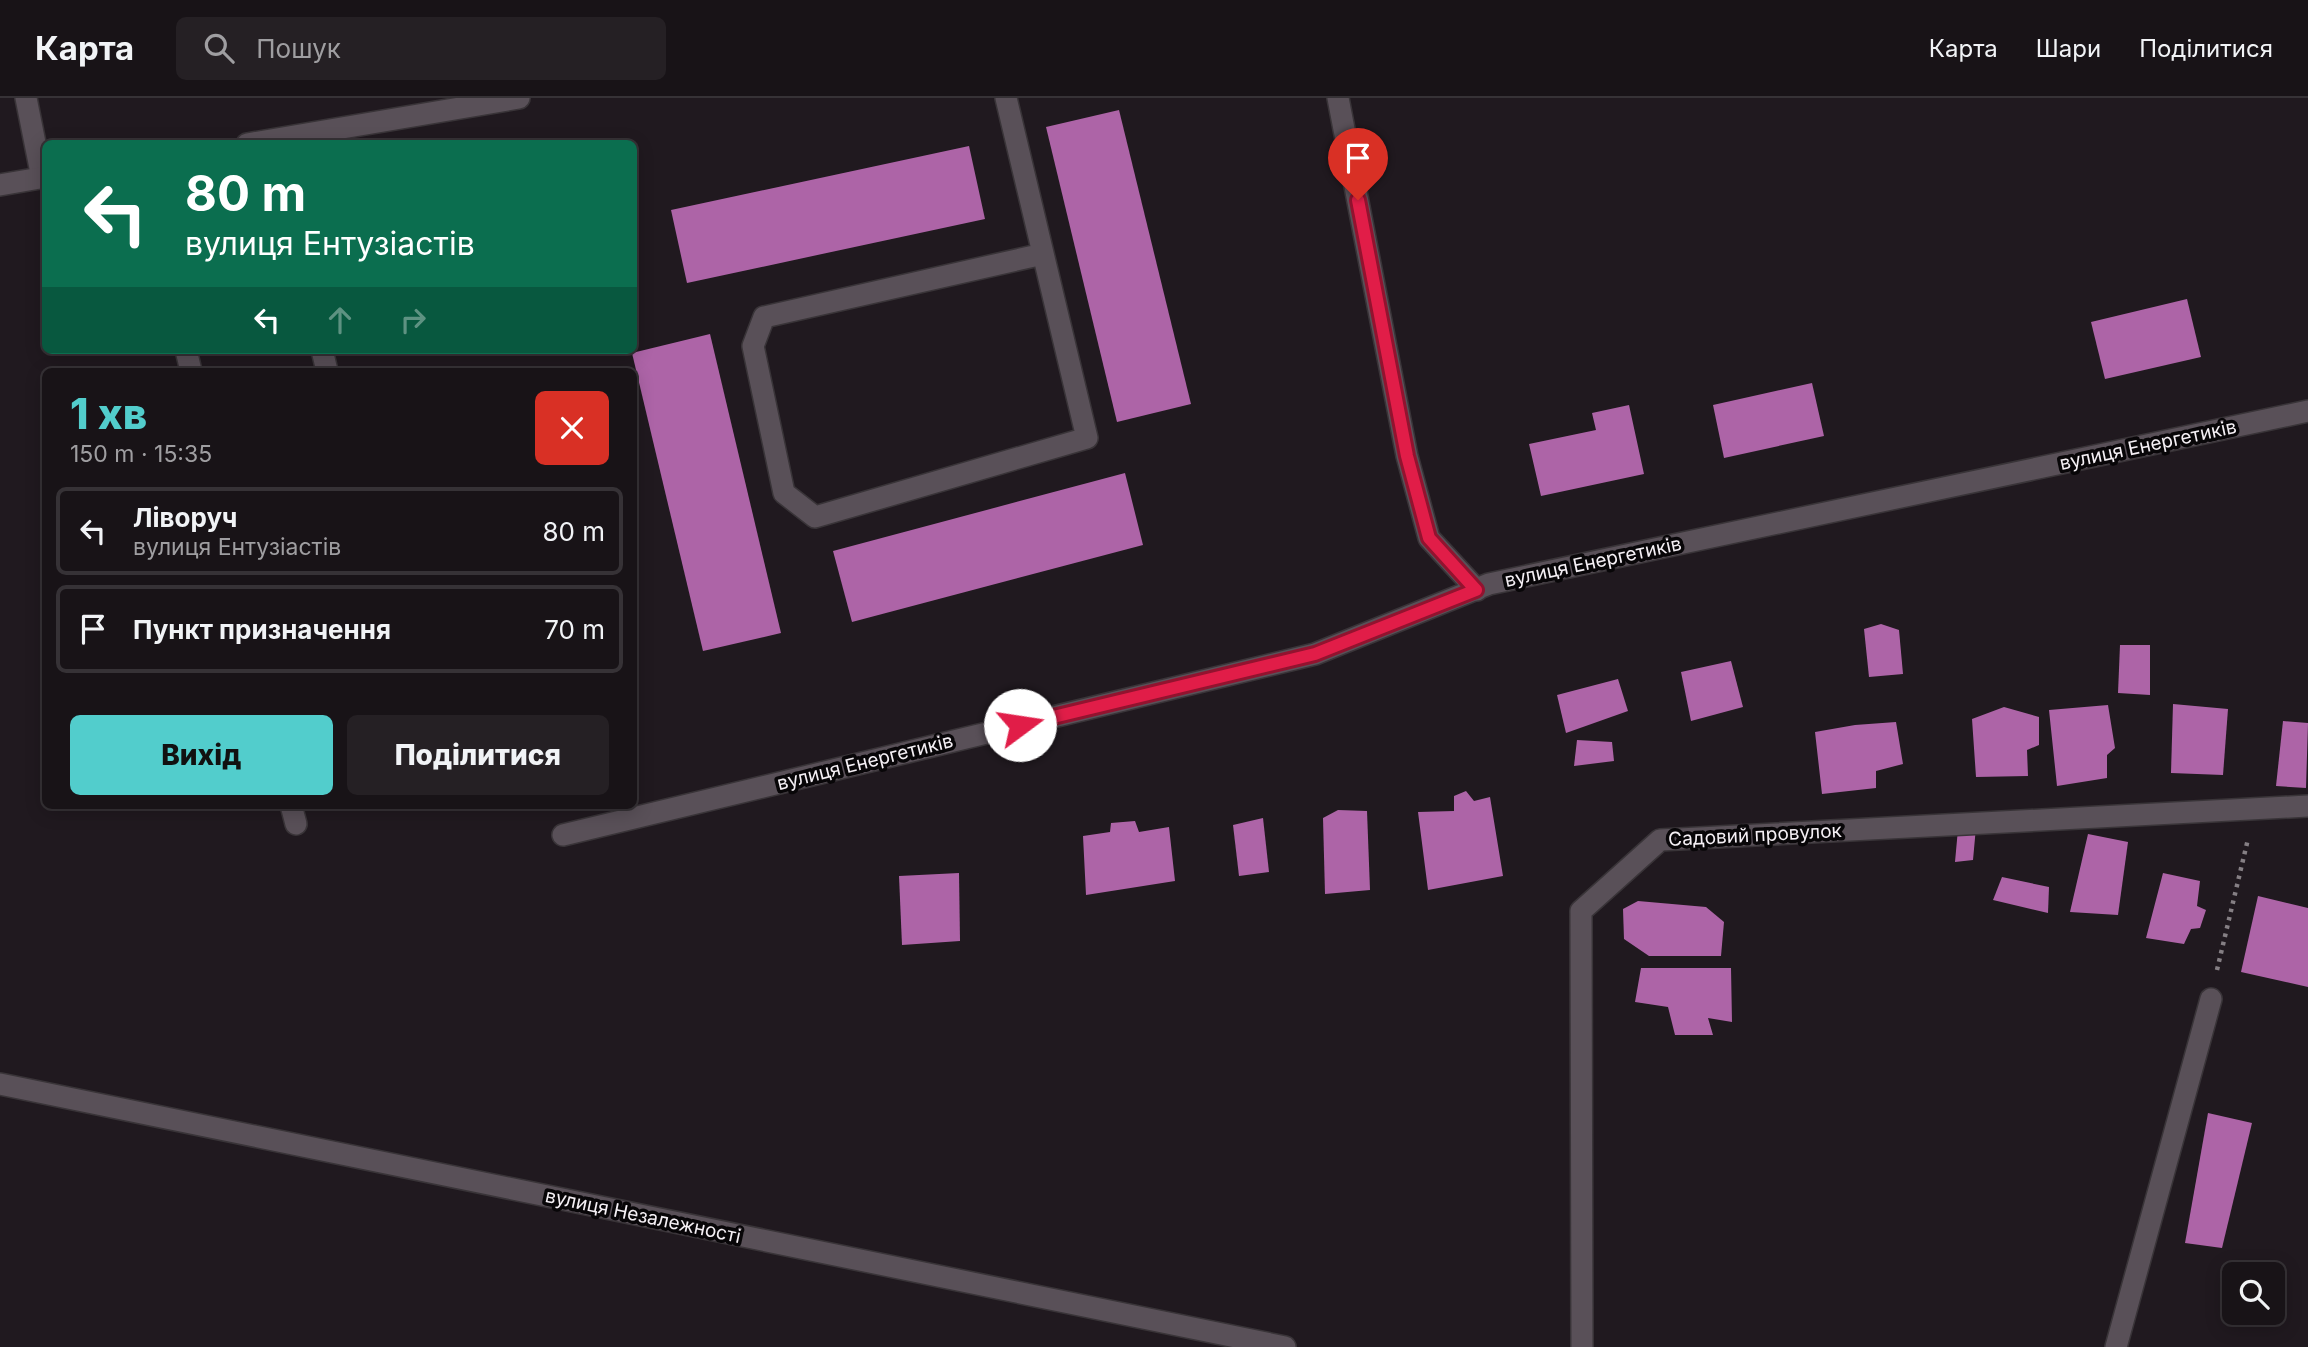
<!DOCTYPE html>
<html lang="uk">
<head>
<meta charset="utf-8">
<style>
	:root { --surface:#181317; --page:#252024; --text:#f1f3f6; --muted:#9f9ea1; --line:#363236; --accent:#52cdcc }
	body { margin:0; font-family:Inter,sans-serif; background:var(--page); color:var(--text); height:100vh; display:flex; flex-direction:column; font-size:26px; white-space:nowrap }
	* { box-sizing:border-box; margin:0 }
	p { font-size:23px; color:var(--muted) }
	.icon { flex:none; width:38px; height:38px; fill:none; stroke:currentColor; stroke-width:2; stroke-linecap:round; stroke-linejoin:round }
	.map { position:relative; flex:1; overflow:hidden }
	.panel { position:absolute; left:42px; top:270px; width:595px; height:441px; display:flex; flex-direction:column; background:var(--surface); border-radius:10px; box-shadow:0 4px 18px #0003,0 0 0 2px var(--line) }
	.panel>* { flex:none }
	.guide { position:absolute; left:42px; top:42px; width:595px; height:214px; border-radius:10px; box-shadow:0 4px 18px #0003,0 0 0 2px var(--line); background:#0b6e4f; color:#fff; overflow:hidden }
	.buttons { position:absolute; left:2222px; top:1164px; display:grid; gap:14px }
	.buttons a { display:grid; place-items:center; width:63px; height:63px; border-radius:10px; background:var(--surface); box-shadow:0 4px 18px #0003,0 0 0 2px var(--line); font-size:35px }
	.pin { position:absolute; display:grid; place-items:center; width:60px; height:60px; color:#fff; margin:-72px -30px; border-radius:50% 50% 50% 0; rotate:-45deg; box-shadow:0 0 7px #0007 }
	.pin .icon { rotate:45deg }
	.me { position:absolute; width:77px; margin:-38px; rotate:76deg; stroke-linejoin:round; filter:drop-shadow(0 0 5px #0008) }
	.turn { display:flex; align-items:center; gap:24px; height:147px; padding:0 28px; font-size:32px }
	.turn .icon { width:91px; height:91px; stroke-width:2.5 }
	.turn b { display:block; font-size:49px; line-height:60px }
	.lanes { display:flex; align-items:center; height:66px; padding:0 28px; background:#0003; justify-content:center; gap:35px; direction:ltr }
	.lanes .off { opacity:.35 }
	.round { display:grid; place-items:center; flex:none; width:74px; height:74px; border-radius:10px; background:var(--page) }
	.head { display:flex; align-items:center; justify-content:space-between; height:119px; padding:0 28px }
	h1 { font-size:42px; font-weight:800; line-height:52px; color:var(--accent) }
	.button { display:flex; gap:14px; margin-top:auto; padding:14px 28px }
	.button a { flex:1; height:80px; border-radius:10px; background:var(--accent); color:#111; font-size:28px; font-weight:800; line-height:80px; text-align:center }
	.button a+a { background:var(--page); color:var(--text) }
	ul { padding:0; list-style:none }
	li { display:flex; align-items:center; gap:21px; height:88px; margin:0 14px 10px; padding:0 14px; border:4px solid var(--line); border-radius:10px }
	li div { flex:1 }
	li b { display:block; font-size:26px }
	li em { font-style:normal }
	header { display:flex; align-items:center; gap:42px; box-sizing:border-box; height:98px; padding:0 35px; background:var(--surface); border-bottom:2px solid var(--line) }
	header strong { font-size:33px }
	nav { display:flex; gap:38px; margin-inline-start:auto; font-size:24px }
	.search { width:490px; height:63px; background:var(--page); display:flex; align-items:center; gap:18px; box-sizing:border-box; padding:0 24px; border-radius:10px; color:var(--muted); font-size:26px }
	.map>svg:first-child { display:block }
	.building { fill:#ad64a7 }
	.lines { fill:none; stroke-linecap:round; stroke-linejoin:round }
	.lane-casing { stroke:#393438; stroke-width:24 }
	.street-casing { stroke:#393438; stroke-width:24 }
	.path { stroke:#857f84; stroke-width:4.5; stroke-dasharray:3.5 5; stroke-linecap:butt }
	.lane { stroke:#595058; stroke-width:21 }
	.street { stroke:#595058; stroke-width:21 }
	.route-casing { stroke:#92132f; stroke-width:18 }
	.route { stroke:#e11d48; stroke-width:12 }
	.labels { text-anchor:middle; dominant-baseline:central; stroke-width:7; stroke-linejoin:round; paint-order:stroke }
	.street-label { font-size:19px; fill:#f5f0f5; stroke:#080608 }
</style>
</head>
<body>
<header>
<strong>Карта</strong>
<div class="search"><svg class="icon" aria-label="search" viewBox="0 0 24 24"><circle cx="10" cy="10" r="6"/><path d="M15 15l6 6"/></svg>Пошук</div>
<nav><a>Карта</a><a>Шари</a><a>Поділитися</a></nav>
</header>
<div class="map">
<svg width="2308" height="1249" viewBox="0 0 2308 1249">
	<rect width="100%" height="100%" fill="#20191f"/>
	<g class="building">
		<polygon points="1119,12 1191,306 1117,324 1046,29"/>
		<polygon points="969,48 985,121 687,185 671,112"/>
		<polygon points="2187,201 2201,259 2105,281 2091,224"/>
		<polygon points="710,236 781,535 703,553 632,255"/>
		<polygon points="1812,285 1824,338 1724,360 1713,307"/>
		<polygon points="1629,307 1644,376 1541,398 1529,346 1596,332 1592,315"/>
		<polygon points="1125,375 1143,447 852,524 833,453"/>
		<polygon points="1881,526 1899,532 1903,576 1869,579 1864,531"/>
		<polygon points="2120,547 2150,547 2150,597 2118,595"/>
		<polygon points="1731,563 1743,609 1691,623 1681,574"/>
		<polygon points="1618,581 1628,613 1566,635 1557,597"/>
		<polygon points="2173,606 2228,611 2223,677 2171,675"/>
		<polygon points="2108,607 2115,650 2107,657 2107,680 2057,688 2049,612"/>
		<polygon points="2004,609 2039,619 2039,647 2027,652 2028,678 1976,679 1972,621"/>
		<polygon points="2283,623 2308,625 2306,690 2276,688"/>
		<polygon points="1896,624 1903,666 1876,673 1876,690 1822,696 1815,634 1855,627"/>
		<polygon points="1577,642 1612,644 1614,663 1574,668"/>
		<polygon points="1466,693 1474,703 1490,699 1503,778 1428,792 1418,714 1454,713 1454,698"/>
		<polygon points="1338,712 1367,713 1370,792 1325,796 1323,720"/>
		<polygon points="1263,720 1269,774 1239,778 1233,727"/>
		<polygon points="1135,723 1139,734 1169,729 1175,783 1086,797 1083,738 1110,734 1111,725"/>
		<polygon points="1976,729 1973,762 1955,764 1958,731"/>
		<polygon points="2088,736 2128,744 2118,817 2070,814"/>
		<polygon points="959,775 960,843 902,847 899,778"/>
		<polygon points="2163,775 2200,783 2197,808 2206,812 2200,830 2191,831 2184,846 2146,840"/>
		<polygon points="2002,779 2049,789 2048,815 1993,802"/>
		<polygon points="2258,798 2308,810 2308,889 2241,874"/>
		<polygon points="1638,803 1706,809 1724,824 1721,858 1649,858 1624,841 1623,811"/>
		<polygon points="1641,870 1731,870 1732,924 1708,920 1713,937 1675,937 1668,909 1635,904"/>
		<polygon points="2208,1015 2252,1025 2222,1150 2185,1145"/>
	</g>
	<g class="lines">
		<g class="lane-casing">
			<g id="lane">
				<polyline points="1006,0 1087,340 815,419 784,395 753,248 764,219 1043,156"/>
				<polyline points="186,252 191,273"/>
				<polyline points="322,252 327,273"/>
				<polyline points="291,707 296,726"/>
			</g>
		</g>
		<g class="street-casing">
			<g id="street">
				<polyline points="26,0 42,80"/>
				<polyline points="1338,0 1407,358 1429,440 1477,492"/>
				<polyline points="247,46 519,0"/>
				<polyline points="0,87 46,79"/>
				<polyline points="563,737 1315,556 1489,486 2308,313"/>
				<polyline points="0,986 1285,1249"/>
				<polyline points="1582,1249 1581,813 1660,742 2308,708"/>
				<polyline points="2116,1249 2211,901"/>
			</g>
		</g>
		<polyline class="path" points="2217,872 2248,741"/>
		<use href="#lane" class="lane"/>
		<use href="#street" class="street"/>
	</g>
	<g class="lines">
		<g class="route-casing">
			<polyline id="route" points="1020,627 1315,556 1476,492 1429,440 1407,358 1358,102"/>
		</g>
		<use href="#route" class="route"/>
	</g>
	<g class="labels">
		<g class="street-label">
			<text transform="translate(2148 347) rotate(-12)">вулиця Енергетиків</text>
			<text transform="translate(1593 464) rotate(-12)">вулиця Енергетиків</text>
			<text transform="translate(865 664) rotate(-14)">вулиця Енергетиків</text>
			<text transform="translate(1755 737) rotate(-3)">Садовий провулок</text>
			<text transform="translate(643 1118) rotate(12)">вулиця Незалежності</text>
		</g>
	</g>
</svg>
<div class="buttons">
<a><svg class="icon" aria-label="search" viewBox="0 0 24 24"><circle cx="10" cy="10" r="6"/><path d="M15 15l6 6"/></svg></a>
</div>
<div class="pin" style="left:1358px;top:102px;background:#d93025"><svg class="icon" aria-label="arrive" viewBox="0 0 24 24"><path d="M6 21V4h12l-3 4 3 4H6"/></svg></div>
<svg class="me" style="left:1020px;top:627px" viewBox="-20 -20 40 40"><circle r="19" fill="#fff"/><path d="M0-13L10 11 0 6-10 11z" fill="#e11d48"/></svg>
<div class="guide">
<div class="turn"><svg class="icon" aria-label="left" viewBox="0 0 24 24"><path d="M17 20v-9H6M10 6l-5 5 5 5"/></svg><div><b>80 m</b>вулиця Ентузіастів</div></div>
<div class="lanes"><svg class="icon" aria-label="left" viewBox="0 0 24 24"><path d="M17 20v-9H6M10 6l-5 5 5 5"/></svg><svg class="icon off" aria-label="ahead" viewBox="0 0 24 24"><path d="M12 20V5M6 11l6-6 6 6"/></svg><svg class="icon off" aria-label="right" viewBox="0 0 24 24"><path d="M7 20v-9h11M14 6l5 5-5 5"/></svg></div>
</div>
<section class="panel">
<div class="head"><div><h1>1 хв</h1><p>150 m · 15:35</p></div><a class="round" style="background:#d93025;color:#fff"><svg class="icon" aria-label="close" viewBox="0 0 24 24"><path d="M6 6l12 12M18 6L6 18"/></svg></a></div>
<ul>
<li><svg class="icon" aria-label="left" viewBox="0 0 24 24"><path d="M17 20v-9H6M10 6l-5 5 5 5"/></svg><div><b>Ліворуч</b><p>вулиця Ентузіастів</p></div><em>80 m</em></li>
<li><svg class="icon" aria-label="arrive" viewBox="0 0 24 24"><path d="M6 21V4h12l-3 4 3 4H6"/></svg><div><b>Пункт призначення</b></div><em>70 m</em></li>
</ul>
<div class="button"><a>Вихід</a><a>Поділитися</a></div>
</section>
</div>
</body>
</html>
